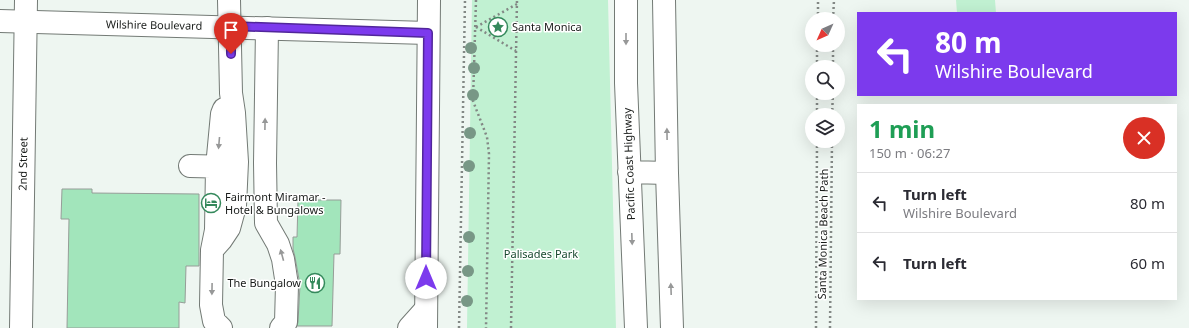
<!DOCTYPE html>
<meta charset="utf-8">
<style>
:root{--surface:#fff;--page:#f7f7f7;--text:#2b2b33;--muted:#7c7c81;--line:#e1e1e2}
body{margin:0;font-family:"Noto Sans",sans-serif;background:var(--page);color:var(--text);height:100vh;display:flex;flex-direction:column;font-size:15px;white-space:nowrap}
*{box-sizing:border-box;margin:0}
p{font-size:13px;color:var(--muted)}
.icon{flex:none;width:22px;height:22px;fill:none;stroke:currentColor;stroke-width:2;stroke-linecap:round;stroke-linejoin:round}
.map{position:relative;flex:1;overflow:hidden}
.drawer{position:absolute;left:857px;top:104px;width:320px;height:196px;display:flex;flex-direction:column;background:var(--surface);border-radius:0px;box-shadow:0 4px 16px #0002}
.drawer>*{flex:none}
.hud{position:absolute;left:857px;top:12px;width:320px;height:84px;border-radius:0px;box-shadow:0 4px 16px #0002;background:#7c3aed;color:#fff;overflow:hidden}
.needle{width:26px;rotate:225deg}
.controls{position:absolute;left:805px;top:12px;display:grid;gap:8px}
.controls a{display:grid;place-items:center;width:40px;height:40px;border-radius:50%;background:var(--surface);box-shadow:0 4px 16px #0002;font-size:20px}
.pin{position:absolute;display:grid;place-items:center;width:34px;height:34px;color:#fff;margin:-41px -17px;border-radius:50% 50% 50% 0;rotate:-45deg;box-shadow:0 0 4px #0007}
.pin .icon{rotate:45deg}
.me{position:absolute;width:44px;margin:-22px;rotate:0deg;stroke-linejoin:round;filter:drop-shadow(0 0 3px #0008)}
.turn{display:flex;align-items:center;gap:14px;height:84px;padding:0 12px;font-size:18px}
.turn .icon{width:52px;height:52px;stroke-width:2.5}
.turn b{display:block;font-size:28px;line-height:34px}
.round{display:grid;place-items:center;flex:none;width:42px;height:42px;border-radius:21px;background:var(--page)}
.summary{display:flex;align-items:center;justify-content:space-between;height:68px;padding:0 12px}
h1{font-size:24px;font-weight:700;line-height:30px;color:#1e9e55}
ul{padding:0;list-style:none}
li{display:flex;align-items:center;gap:12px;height:60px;padding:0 12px;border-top:1px solid var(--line)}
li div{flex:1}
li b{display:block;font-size:15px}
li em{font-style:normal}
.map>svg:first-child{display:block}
.park{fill:#c1f1d2}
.building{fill:#a2e5bb;stroke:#969d98}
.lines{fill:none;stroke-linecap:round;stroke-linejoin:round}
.minor-casing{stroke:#737a75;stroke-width:24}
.major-casing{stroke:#737a75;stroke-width:24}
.highway-casing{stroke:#737a75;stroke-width:24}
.path{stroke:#838885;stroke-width:2.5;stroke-dasharray:2 3;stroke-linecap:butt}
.minor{stroke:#fff;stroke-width:22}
.major{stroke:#fff;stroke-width:22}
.highway{stroke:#fff;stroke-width:22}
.tree{fill:#789786}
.oneway{fill:#979898}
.route-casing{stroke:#51269a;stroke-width:10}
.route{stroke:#7c3aed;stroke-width:7}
.labels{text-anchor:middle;stroke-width:3;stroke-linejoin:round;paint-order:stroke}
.street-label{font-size:11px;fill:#181b19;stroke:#fff}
.poi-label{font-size:11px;fill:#181b19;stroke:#fff;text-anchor:start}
.park-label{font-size:11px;fill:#184a2f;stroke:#fff}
</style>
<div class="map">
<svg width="1189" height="328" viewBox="0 0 1189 328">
<rect width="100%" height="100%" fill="#eef6f1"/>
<!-- park -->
<path class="park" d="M472 0H608L616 328H467Z
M956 0H995L996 13H957Z"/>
<!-- building -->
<path class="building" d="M62 189H92V193L199 194V266H186L185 303 179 302V328H67L69 219H61Z
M298 200H341L340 254H334L332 326H297L298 322 300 285 295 257 293 249V237H297Z"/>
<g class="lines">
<defs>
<path id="minor" d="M267 28 265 163 266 223 278 244 283 259 287 285 286 322 281 328
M190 166 232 167
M212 250 221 240 229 228 235 206 237 162 234 113 231 93 229 0
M21 328 26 0
M221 328 214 321 211 305 212 250 216 230 217 167 222 114 224 109
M409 328 426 309"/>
<path id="major" d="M0 21 428 33
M426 328 429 0"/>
<path id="highway" d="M626 0V83L636 328
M664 0 667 173 672 328
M629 172 667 173"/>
</defs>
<!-- minor casing -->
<use href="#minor" class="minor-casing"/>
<!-- major casing -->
<use href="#major" class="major-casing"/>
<!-- highway casing -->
<use href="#highway" class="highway-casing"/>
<!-- path -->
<path class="path" d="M476 0 473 101 487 137 489 154 486 328
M818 19V0
M833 19 834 0
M476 27 517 4
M476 27 516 51
M817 67V45
M833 67V45
M817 115V93
M832 115 833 93
M459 328 465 0
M511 328 517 0
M816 328 817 141
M830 328 832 141"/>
<!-- minor -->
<use href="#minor" class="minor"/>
<!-- major -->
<use href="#major" class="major"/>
<!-- highway -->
<use href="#highway" class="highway"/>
</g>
<!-- trees -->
<g class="tree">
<circle cx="471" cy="48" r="6"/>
<circle cx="474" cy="68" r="6"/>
<circle cx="473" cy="95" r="6"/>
<circle cx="470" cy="133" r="6"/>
<circle cx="469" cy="166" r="6"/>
<circle cx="469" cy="237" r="6"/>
<circle cx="468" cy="271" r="6"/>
<circle cx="467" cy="301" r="6"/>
</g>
<!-- one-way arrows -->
<defs><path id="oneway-solid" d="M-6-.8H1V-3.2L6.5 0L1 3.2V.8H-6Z"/></defs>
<g class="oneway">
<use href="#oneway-solid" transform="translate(626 39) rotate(90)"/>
<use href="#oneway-solid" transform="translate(265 124) rotate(-89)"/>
<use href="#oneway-solid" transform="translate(667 134) rotate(-91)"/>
<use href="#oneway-solid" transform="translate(219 143) rotate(95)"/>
<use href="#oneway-solid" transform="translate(632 239) rotate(88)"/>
<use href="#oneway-solid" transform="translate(282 255) rotate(-105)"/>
<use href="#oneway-solid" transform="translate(212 289) rotate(91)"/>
<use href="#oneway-solid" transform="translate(671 289) rotate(-92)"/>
</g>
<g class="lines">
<defs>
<path id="route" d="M231 54V26L428 33 426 278"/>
</defs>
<!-- route casing -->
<use href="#route" class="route-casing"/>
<!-- route -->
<use href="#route" class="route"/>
</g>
<!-- icons -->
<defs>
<symbol id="sight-ring" viewBox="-11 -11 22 22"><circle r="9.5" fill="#fff" stroke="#35895c" stroke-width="1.5"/><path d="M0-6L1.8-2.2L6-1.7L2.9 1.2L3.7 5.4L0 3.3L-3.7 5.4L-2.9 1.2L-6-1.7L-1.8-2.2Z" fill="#35895c"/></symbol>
<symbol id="hotel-ring" viewBox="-11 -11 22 22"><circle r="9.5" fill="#fff" stroke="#35895c" stroke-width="1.5"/><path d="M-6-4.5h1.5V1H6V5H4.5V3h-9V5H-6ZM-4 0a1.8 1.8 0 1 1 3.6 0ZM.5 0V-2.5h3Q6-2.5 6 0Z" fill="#35895c"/></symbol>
<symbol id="restaurant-ring" viewBox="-11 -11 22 22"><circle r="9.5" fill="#fff" stroke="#35895c" stroke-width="1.5"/><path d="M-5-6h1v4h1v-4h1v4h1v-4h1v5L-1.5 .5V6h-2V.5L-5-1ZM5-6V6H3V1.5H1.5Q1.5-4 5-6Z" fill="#35895c"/></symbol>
</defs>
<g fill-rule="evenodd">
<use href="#sight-ring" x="487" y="16" width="22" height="22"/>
<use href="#hotel-ring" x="200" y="192" width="22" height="22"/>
<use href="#restaurant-ring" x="304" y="272" width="22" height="22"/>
</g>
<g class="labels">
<!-- street labels -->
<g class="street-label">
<text transform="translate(154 25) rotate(1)" y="4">Wilshire Boulevard</text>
<text transform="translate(23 164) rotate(-89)" y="4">2nd Street</text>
<text transform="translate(629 164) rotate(-92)" y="4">Pacific Coast Highway</text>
<text transform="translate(823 234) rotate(-89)" y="4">Santa Monica Beach Path</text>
</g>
<!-- poi labels -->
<g class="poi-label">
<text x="512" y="31">Santa Monica</text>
<text x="225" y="201">Fairmont Miramar -<tspan x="225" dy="13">Hotel &amp; Bungalows</tspan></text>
<text x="301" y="287" text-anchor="end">The Bungalow</text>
</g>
<!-- park labels -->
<g class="park-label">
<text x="541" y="258">Palisades Park</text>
</g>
</g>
</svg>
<div class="controls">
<a><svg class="needle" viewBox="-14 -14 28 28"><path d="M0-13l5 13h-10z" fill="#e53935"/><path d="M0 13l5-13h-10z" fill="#7c7c81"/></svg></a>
<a><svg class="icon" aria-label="search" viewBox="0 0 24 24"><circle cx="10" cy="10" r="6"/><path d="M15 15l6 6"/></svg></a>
<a><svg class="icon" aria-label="layers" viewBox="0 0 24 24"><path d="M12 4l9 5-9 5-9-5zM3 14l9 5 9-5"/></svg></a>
</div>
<div class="pin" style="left:231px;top:54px;background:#d93025"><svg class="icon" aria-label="arrive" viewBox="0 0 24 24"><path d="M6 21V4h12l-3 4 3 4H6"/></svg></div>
<svg class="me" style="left:426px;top:278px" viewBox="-20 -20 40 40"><circle r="19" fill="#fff"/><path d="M0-13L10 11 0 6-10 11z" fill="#7c3aed"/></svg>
<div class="hud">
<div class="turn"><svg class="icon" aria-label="left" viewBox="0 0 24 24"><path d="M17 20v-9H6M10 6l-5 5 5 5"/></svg><div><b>80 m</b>Wilshire Boulevard</div></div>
</div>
<section class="drawer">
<div class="summary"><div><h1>1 min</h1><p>150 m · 06:27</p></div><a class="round" style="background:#d93025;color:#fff"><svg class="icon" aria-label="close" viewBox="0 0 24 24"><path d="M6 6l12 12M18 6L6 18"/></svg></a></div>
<ul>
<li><svg class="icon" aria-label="left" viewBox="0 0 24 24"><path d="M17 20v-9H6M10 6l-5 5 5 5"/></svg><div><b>Turn left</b><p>Wilshire Boulevard</p></div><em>80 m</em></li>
<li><svg class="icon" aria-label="left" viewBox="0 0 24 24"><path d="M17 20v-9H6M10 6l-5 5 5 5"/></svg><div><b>Turn left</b></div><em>60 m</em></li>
</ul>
</section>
</div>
